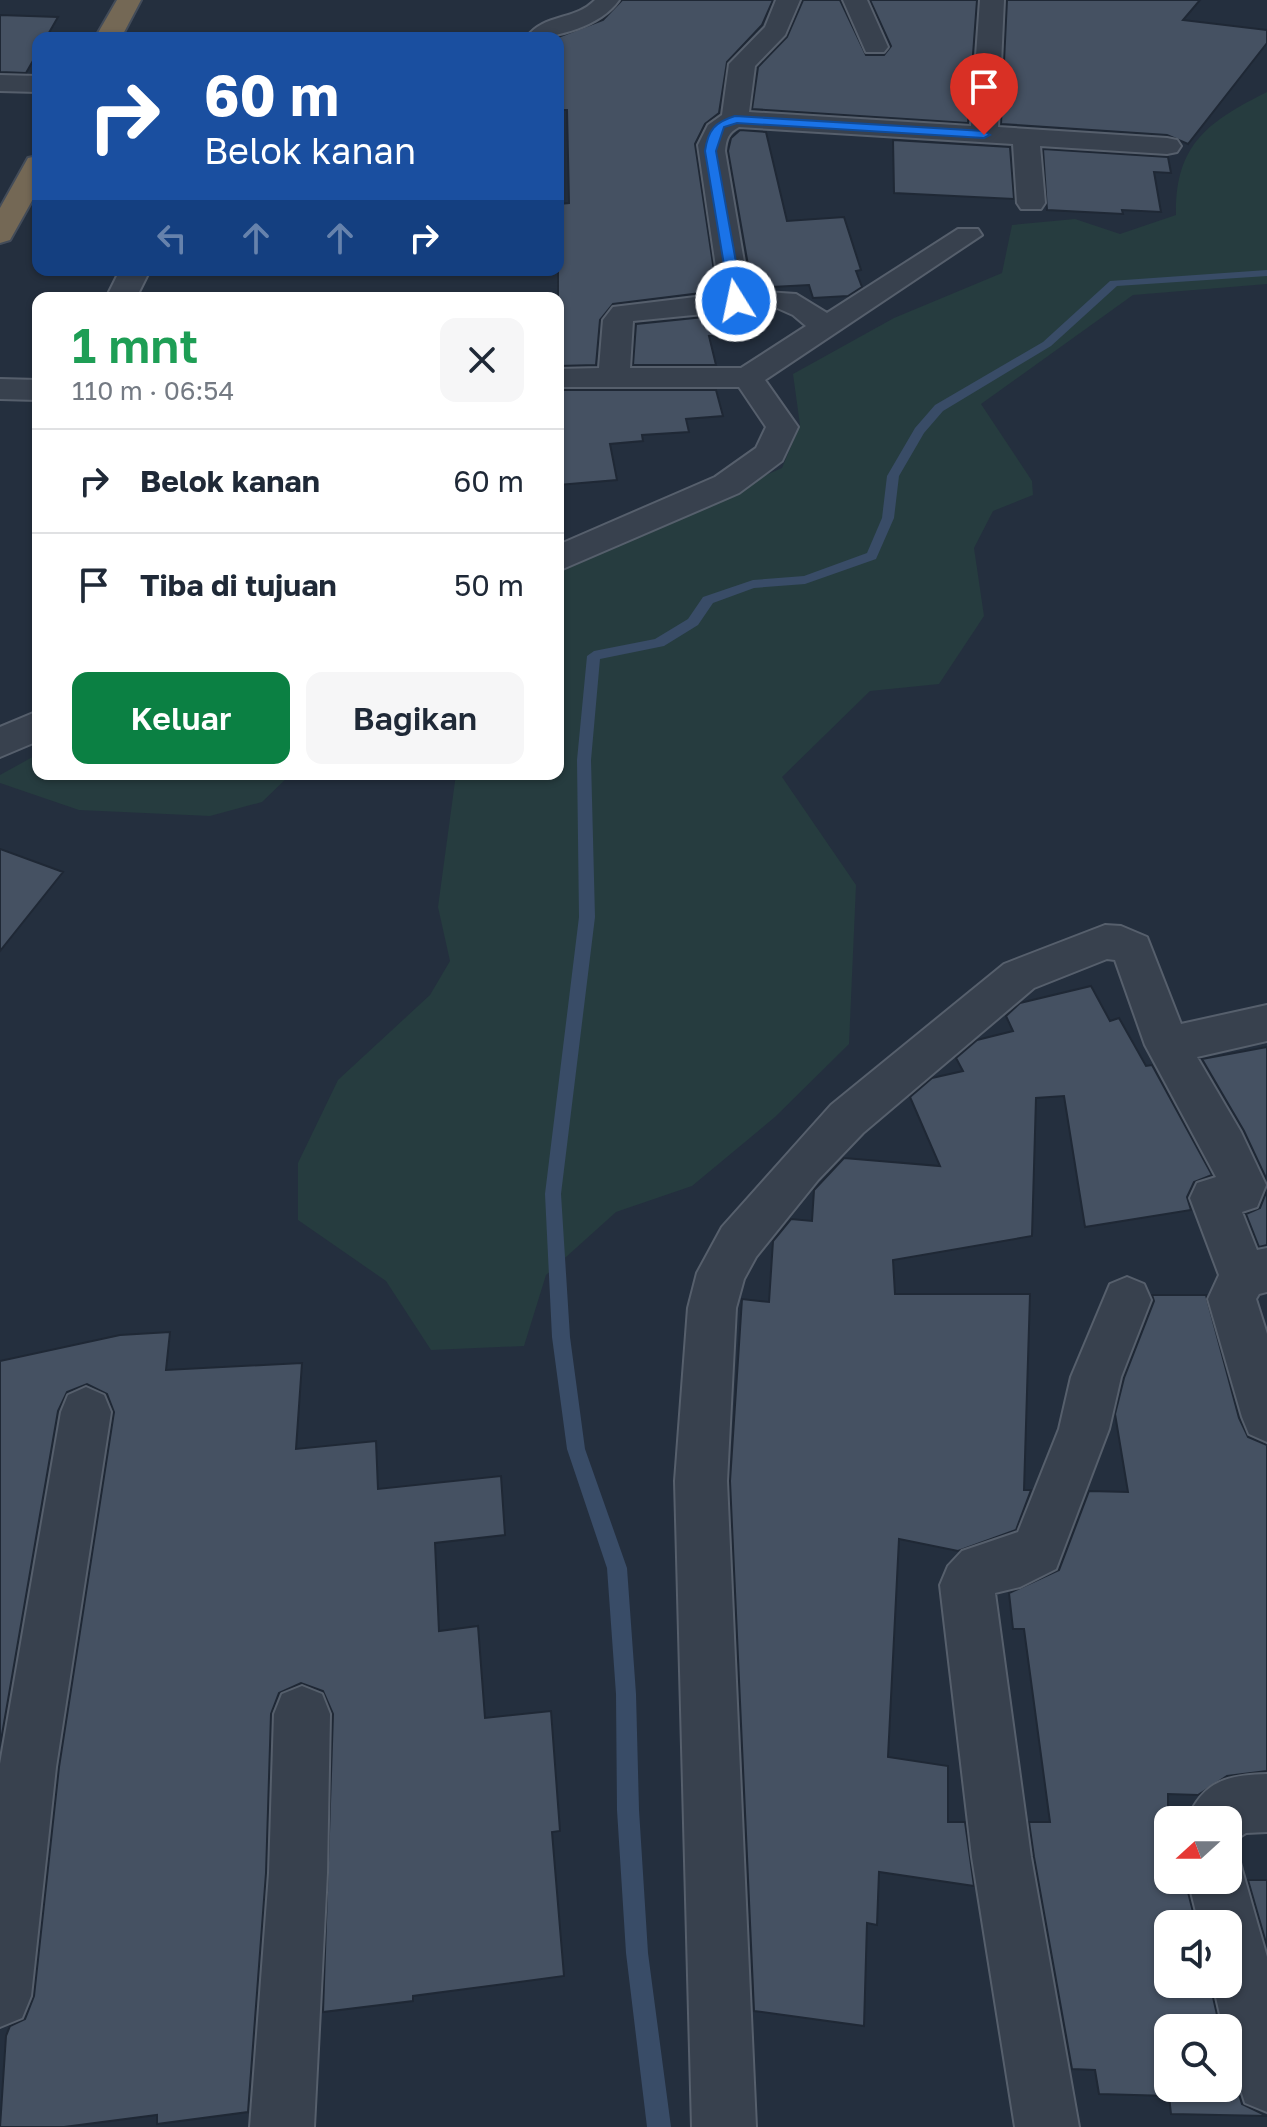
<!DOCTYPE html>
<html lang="id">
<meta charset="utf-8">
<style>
:root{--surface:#fff;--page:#f6f6f7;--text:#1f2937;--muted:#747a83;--line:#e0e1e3;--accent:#0b8043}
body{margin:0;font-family:"Golos Text",sans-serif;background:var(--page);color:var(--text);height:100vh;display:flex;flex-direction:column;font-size:30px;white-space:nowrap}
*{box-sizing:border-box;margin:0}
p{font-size:26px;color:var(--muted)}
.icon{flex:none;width:44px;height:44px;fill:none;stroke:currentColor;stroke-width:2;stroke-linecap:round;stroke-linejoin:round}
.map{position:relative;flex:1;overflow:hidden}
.drawer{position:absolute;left:32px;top:292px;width:532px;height:488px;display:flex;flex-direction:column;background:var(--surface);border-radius:16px;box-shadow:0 2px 6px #0004}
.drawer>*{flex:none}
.guide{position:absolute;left:32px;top:32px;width:532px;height:244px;border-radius:16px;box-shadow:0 2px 6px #0004;background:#1a4fa0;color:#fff;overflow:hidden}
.needle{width:52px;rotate:249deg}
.buttons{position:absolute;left:1154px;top:1806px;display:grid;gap:16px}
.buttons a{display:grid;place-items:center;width:88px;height:88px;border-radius:16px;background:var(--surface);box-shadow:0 2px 6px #0004;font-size:40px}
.pin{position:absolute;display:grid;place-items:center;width:68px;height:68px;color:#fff;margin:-82px -34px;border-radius:50% 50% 50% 0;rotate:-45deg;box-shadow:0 0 8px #0007}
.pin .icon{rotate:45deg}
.me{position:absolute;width:88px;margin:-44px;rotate:350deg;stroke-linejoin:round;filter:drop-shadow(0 0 6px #0008)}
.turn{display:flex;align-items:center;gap:28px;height:168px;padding:0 40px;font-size:36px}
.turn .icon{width:104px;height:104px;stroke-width:2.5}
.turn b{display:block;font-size:56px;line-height:68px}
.lanes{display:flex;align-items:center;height:76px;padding:0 40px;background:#0003;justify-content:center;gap:40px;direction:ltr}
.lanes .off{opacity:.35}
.round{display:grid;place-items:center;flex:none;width:84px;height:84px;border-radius:16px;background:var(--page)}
.head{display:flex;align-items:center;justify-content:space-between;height:136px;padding:0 40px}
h1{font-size:48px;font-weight:600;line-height:60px;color:#1e9e55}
.primary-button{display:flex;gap:16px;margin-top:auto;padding:16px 40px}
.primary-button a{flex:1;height:92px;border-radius:16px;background:var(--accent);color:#fff;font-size:32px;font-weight:600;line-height:92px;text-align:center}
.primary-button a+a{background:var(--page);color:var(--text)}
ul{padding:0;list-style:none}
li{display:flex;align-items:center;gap:24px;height:104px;padding:0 40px;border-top:2px solid var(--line)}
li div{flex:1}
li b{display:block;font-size:30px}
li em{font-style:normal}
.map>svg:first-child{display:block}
.green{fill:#263c3f}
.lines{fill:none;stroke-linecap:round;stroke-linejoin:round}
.stream{fill:#394c67;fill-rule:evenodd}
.building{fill:#455162;stroke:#1f2835;stroke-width:2}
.street-casing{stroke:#565f6c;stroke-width:4}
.highway-casing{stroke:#434c59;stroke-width:4}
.street{fill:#38414e;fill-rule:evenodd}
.highway{fill:#746855;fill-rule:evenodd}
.route{fill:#1a73e8;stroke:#114b97;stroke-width:2}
</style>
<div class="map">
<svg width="1267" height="2127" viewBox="0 0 1267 2127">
<rect width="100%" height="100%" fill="#242f3e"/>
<!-- green -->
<path class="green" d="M1267 92V284L1133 295 981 404 1032 481 1033 495 993 511 974 548 984 616 939 684 870 691 782 777 856 885 849 1044 775 1117 692 1186 616 1212 546 1275 524 1346 431 1350 386 1281 298 1220V1163L338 1080 430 995 450 961 438 907 456 774H558V567L782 468 800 425 793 374 894 318 1002 273 1012 225 1075 219 1120 234 1176 215C1175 145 1207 122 1267 92Z
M38 754V774H291L262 802 210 816 79 810 0 783V775Z"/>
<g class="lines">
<!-- stream -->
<path class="stream" d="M1267 270V276L1117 286 1051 346 943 411 924 433 899 476 894 518 876 559 805 584 754 588 713 603 698 625 664 646 600 659 591 760 595 917 561 1194 570 1337 585 1449 627 1568 636 1694 639 1810 648 1953 671 2127H647L626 1953 617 1810 616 1694 607 1568 567 1449 552 1337 545 1194 579 917 577 760 587 656 594 651 655 639 688 619 703 597 753 580 804 576 867 553 882 518 887 476 915 428 935 405 1043 342 1110 281Z"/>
</g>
<!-- building -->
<path class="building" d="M622 0H773L762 25 727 62 719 113 705 124 695 144 717 291 613 304 600 320 596 365 558 366V204L569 203 567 110H558V37L603 20Z
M803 0H840L866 55H884L891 46 870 0H977L968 123 752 109 758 67 787 37Z
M1007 0H1200L1183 20 1267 30V43L1188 144 1167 135 1001 124Z
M0 15 58 17 46 38H38V52L26 73 0 72Z
M740 130 766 132 787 221 844 217 861 270 856 271 862 287 848 296 813 298 809 285 752 288 728 151 731 138Z
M893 140 1010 147 1014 199 894 193Z
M1043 149 1168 157 1171 173 1154 172 1161 212 1122 210 1123 214 1047 210Z
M724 315 729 335 709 336 716 365H633L636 324Z
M558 390H716L723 416 686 419 689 432 642 435 643 441 610 444 617 480 558 485Z
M0 849 63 872 0 951Z
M1091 986 1110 1021 1119 1018 1146 1066 1152 1065 1212 1175 1194 1182 1187 1197 1191 1210 1085 1227 1064 1096 1036 1098 1032 1236 893 1260 895 1294H1030L1024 1490H1031L1016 1530 958 1551 899 1539 888 1757 948 1766V1822H965L974 1886 879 1872 877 1925 867 1923 864 2026 754 2011 730 1481 742 1299 769 1302 773 1241 791 1219 812 1221 814 1190 844 1158 940 1166 910 1097 932 1078 963 1071 956 1058 977 1040 1013 1031 1006 1016 1020 1003Z
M1267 1047V1180L1244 1131 1202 1059Z
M1267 1190V1245L1259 1247 1246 1214 1260 1208Z
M1152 1295H1206L1239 1418 1248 1437 1267 1445V1771L1227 1776 1198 1795 1168 1794V1880H1185L1196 1924H1168V1984H1210L1220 2028H1168V2088H1228V2059L1242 2104 1267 2116 1171 2114 1169 2096 1099 2094 1095 2070 1072 2069 1034 1857 1029 1822H1050L1024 1629H1013L1009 1593 1059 1570 1089 1491 1128 1492 1115 1414 1124 1378 1154 1301Z
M170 1332 166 1370 302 1363 296 1449 376 1441 378 1489 501 1476 505 1535 435 1543 439 1631 478 1626 485 1718 551 1711 560 1831 552 1832 564 1976 413 1996V2001L323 2012 333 1714 323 1691 301 1683 279 1693 271 1714 266 1873 248 2112 157 2124V2115L64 2127H0L6 2036 10 2026 25 2019 34 1996 59 1767 114 1412 107 1394 87 1384 67 1392 58 1411 0 1746V1361L120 1335Z
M1248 1880H1267V1946Z"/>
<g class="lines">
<defs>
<path id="street" d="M595 0H619C601 26 557 38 526 38 544 13 575 21 595 0Z
M776 0H800L785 35 755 66 749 112 971 126 980 0H1004L998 127 1167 138 1177 140 1181 146 1177 152 1167 154 1040 146 1045 203 1041 209H1021L1017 203 1013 144 739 127C728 133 726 139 725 151L749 291 796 294 827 313 958 229H978L982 235 765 380 798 427 782 461 739 493 558 571V545L715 477 756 448 766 427 739 387H558V369L599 368 603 320 613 307 720 294 698 145 708 125 722 115 729 64 765 27ZM775 307 793 315 806 326 741 368H630L633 321Z
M843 0H867L888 47 884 52H866Z
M0 75 38 76V92L0 91Z
M120 270H150L136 298H106Z
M0 379 38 380V400L0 399Z
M38 711V741L0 757V727Z
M1105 925 1121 926 1147 937 1181 1024 1267 1005V1041L1197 1057 1241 1132 1266 1185 1257 1207 1242 1212 1257 1250 1267 1248V1292L1259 1294 1256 1299 1267 1334V1442L1249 1434 1242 1417 1208 1299 1219 1275 1190 1198 1197 1183 1216 1177 1145 1045 1115 960 1107 959 1034 988 863 1133 818 1180 756 1257 744 1279 736 1308 727 1481 756 2127H692L675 1481 688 1308 697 1273 722 1227 831 1105 1004 964Z
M1127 1277 1144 1284 1151 1300 1121 1377 1109 1429 1056 1569 1020 1587 995 1593 1031 1857 1079 2127H1015L972 1857 940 1585 948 1566 962 1551 1018 1532 1059 1429 1071 1377 1110 1284Z
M86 1387 104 1395 111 1412 56 1767 31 1996 22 2018 0 2027V1764L61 1412 68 1395Z
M302 1686 322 1694 330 1714 327 1873 314 2127H250L269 1873 274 1714 282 1694Z
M1267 1774V1832L1246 1833 1228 1844V1820H1187C1203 1781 1227 1775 1267 1774Z
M1228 1855 1239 1859 1267 1957V2112L1245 2103 1228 2049V2028H1223L1213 1984H1228V1924H1199L1188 1880H1228Z"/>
<path id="highway" d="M117 0H141L121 38H95Z
M38 156V190L10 240 0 243V208L28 158Z"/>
</defs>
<!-- street casing -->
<use href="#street" class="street-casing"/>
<!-- highway casing -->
<use href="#highway" class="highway-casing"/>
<!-- street -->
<use href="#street" class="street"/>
<!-- highway -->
<use href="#highway" class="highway"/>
</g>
<!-- route -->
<path class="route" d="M735 116 984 131 990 135 984 138 737 123 724 127 716 151 743 301 736 305 730 301 705 151C708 130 715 122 735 116Z"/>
</svg>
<div class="buttons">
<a><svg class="needle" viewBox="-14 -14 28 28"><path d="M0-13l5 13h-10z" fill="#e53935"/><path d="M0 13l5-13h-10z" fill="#747a83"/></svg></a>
<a><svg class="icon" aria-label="sound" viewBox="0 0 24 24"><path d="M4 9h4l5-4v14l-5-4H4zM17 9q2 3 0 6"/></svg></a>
<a><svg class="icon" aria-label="search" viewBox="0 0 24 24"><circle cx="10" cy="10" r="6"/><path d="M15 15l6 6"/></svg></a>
</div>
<div class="pin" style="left:984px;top:135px;background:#d93025"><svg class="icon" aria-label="arrive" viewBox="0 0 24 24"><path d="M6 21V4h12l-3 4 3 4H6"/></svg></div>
<svg class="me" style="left:736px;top:301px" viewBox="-20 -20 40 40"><circle r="17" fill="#1a73e8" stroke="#fff" stroke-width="3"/><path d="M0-11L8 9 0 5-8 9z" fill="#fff"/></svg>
<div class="guide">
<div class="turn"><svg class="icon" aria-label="right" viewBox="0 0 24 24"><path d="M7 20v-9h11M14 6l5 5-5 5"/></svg><div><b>60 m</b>Belok kanan</div></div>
<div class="lanes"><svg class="icon off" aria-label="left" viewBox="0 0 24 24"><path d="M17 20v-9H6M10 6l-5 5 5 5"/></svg><svg class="icon off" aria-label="ahead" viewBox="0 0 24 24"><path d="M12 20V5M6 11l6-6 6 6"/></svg><svg class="icon off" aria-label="ahead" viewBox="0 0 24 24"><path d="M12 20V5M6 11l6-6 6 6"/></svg><svg class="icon" aria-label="right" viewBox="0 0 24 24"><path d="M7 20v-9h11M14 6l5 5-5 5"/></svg></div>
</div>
<section class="drawer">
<div class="head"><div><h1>1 mnt</h1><p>110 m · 06:54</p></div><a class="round"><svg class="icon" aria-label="close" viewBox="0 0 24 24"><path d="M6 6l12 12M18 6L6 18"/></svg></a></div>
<ul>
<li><svg class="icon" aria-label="right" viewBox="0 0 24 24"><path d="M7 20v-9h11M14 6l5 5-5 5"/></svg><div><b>Belok kanan</b></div><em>60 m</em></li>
<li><svg class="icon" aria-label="arrive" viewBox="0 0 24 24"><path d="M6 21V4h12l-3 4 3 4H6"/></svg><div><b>Tiba di tujuan</b></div><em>50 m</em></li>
</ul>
<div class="primary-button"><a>Keluar</a><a>Bagikan</a></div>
</section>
</div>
